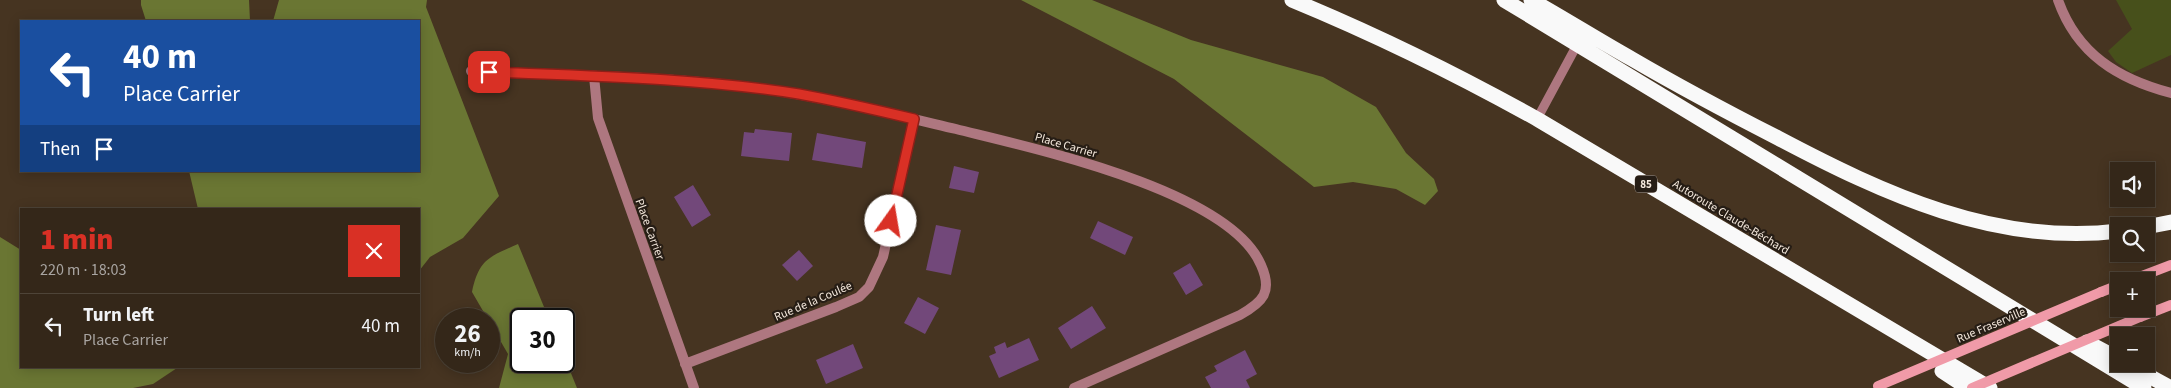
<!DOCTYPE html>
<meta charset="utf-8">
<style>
:root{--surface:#342719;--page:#3f3326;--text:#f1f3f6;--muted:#a9a5a2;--line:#4e4438;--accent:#d93025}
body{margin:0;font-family:"Source Sans 3",sans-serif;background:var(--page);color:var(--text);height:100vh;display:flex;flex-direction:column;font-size:19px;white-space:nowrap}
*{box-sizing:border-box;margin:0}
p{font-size:16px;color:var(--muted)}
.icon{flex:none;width:28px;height:28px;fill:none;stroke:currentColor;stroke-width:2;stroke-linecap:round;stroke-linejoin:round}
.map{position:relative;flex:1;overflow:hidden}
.details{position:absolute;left:20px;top:208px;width:400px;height:160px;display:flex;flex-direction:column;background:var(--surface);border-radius:0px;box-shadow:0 2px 12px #0003,0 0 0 1px var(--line)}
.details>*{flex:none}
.top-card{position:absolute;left:20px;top:20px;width:400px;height:152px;border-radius:0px;box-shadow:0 2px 12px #0003,0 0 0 1px var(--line);background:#1a4fa0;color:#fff;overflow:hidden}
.fabs{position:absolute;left:2110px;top:162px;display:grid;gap:10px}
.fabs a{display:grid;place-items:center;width:45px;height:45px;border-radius:0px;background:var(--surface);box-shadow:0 2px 12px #0003,0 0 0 1px var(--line);font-size:25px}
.speed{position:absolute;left:435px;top:308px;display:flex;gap:10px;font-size:25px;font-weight:700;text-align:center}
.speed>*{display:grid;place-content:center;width:65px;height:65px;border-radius:50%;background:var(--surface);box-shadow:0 2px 12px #0003,0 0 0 1px var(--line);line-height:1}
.speed small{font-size:12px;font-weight:400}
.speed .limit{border:2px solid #111;border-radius:8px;background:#fff;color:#111}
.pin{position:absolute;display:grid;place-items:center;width:42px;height:42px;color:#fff;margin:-21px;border-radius:10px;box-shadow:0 2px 8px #0006}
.me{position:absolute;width:55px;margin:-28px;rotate:13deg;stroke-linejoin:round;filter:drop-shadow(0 0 4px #0008)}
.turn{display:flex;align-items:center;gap:18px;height:105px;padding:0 20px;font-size:22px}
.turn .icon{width:65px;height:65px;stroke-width:2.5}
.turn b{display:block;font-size:35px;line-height:42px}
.then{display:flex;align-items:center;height:48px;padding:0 20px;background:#0003;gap:10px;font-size:19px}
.round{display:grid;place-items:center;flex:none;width:52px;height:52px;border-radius:0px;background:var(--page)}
.summary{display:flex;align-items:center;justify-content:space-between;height:85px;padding:0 20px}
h1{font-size:30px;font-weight:800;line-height:38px;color:var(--accent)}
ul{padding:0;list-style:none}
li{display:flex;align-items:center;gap:15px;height:65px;padding:0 20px;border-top:1px solid var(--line)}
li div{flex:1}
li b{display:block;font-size:19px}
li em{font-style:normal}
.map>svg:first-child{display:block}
.green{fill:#47501b}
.forest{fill:#6a7633}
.building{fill:#72487a}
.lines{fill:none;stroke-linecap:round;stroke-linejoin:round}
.service{stroke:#ae7780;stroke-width:9}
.minor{stroke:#ae7780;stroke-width:10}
.secondary{stroke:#f09aa8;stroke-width:10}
.motorway{stroke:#f9f9f9;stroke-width:15}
.secondary-bridge{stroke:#f09aa8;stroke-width:10}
.route-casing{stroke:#8d1f18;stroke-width:12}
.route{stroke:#d93025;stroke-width:9}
.labels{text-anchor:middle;stroke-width:4.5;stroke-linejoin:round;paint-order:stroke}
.shield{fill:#261d15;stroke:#b6aba0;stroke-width:1}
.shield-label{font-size:11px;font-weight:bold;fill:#f4e8dc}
.street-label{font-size:12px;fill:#f4e8dc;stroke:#261d15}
</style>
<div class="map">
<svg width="2171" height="388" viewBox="0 0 2171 388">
<rect width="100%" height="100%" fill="#463421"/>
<!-- green -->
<path class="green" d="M2116 0H2171V55L2132 73 2116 62 2108 51 2132 29Z"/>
<!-- forest -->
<path class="forest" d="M141 0H249L250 21H146L141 5Z
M279 0H427L426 7 499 196 463 238 430 257 419 271V209H198L189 171H419V21H273Z
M1021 0H1092L1191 40 1323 77 1376 107 1406 153 1434 179 1438 191 1425 205 1396 189 1353 182 1314 187 1174 79Z
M0 237 21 250V366H180L153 384 133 388H0Z
M518 244 549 319H521V361H564V356L577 388H499L508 354 472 292C479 259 489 257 518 244Z"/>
<!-- building -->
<path class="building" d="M755 129 792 133 789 161 741 156 744 132 754 133Z
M817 133 866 142 862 168 812 160Z
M954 166 979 172 974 193 949 188Z
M693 185 711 215 692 227 674 197Z
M1098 221 1133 237 1125 255 1090 238Z
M936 225 961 230 951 275 926 270Z
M799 250 813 266 797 281 782 265Z
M1190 263 1203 285 1186 295 1173 273Z
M918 297 939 308 925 334 904 323Z
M1092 306 1106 328 1071 349 1058 328Z
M1029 338 1039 360 999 378 989 356 996 353 994 347 1005 342 1007 348Z
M853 344 863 368 826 384 816 360Z
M1245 350 1257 374 1246 380 1250 388H1211L1205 377 1217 371 1214 366Z"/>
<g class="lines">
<!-- service -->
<path class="service" d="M1537 119 1578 43"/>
<!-- minor -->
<path class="minor" d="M2058 0C2077 54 2118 79 2171 93
M471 71C564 75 657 76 749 87 820 96 888 113 956 129 1032 148 1229 190 1261 265 1273 292 1263 302 1240 315L1074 388
M594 76 598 118 694 388
M685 364 836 307 859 297 869 287 883 257 914 119"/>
<!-- secondary -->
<path class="secondary" d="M2129 281 2171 265
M2101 292 2119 285
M2140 317 2171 305"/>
<!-- motorway -->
<path class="motorway" d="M1292 0C1377 35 1458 75 1537 119L1990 388
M1504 0 2144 388
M1531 0C1565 19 1598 40 1632 59 1680 87 1729 113 1778 138 1884 194 1996 246 2119 231
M2146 227 2171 222
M2087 342 2119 359
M2127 364 2171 388
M1942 371 1968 388"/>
<!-- secondary-bridge -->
<path class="secondary-bridge" d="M1878 386 2101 292
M1972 388 2140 317"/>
</g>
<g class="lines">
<defs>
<path id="route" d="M489 72C592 76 697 78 799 94 838 101 876 110 914 119L891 221"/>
</defs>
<!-- route casing -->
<use href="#route" class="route-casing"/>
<!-- route -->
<use href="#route" class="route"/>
</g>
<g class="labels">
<!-- shield labels -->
<rect class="shield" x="1635" y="175.5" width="22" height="17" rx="4"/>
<g class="shield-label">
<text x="1646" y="188">85</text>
</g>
<!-- street labels -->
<g class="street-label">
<text transform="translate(1066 145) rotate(16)" y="4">Place Carrier</text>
<text transform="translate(1731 217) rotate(31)" y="4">Autoroute Claude-Béchard</text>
<text transform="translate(650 229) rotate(70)" y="4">Place Carrier</text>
<text transform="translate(813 301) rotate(-23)" y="4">Rue de la Coulée</text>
<text transform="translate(1991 325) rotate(-23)" y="4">Rue Fraserville</text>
</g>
</g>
</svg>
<div class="fabs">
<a><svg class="icon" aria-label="sound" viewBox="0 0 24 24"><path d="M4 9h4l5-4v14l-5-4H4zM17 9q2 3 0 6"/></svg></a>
<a><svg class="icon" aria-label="search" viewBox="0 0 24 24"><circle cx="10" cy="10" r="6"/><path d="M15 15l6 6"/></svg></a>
<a>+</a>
<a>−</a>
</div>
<div class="speed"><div>26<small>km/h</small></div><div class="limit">30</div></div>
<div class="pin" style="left:489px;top:72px;background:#d93025"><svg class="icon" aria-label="arrive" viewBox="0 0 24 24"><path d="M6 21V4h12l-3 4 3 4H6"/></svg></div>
<svg class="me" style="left:891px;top:221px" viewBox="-20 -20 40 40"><circle r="19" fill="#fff"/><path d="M0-13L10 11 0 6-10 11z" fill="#d93025"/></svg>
<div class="top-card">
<div class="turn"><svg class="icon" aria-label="left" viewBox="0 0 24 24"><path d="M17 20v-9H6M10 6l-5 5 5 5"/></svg><div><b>40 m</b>Place Carrier</div></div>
<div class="then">Then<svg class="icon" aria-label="arrive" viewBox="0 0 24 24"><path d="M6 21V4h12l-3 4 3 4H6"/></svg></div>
</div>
<section class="details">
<div class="summary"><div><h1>1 min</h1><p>220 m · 18:03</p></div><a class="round" style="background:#d93025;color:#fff"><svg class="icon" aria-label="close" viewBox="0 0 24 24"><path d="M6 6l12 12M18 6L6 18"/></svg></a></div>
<ul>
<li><svg class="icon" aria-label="left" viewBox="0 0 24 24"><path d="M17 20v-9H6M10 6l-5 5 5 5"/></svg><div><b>Turn left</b><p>Place Carrier</p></div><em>40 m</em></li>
</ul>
</section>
</div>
